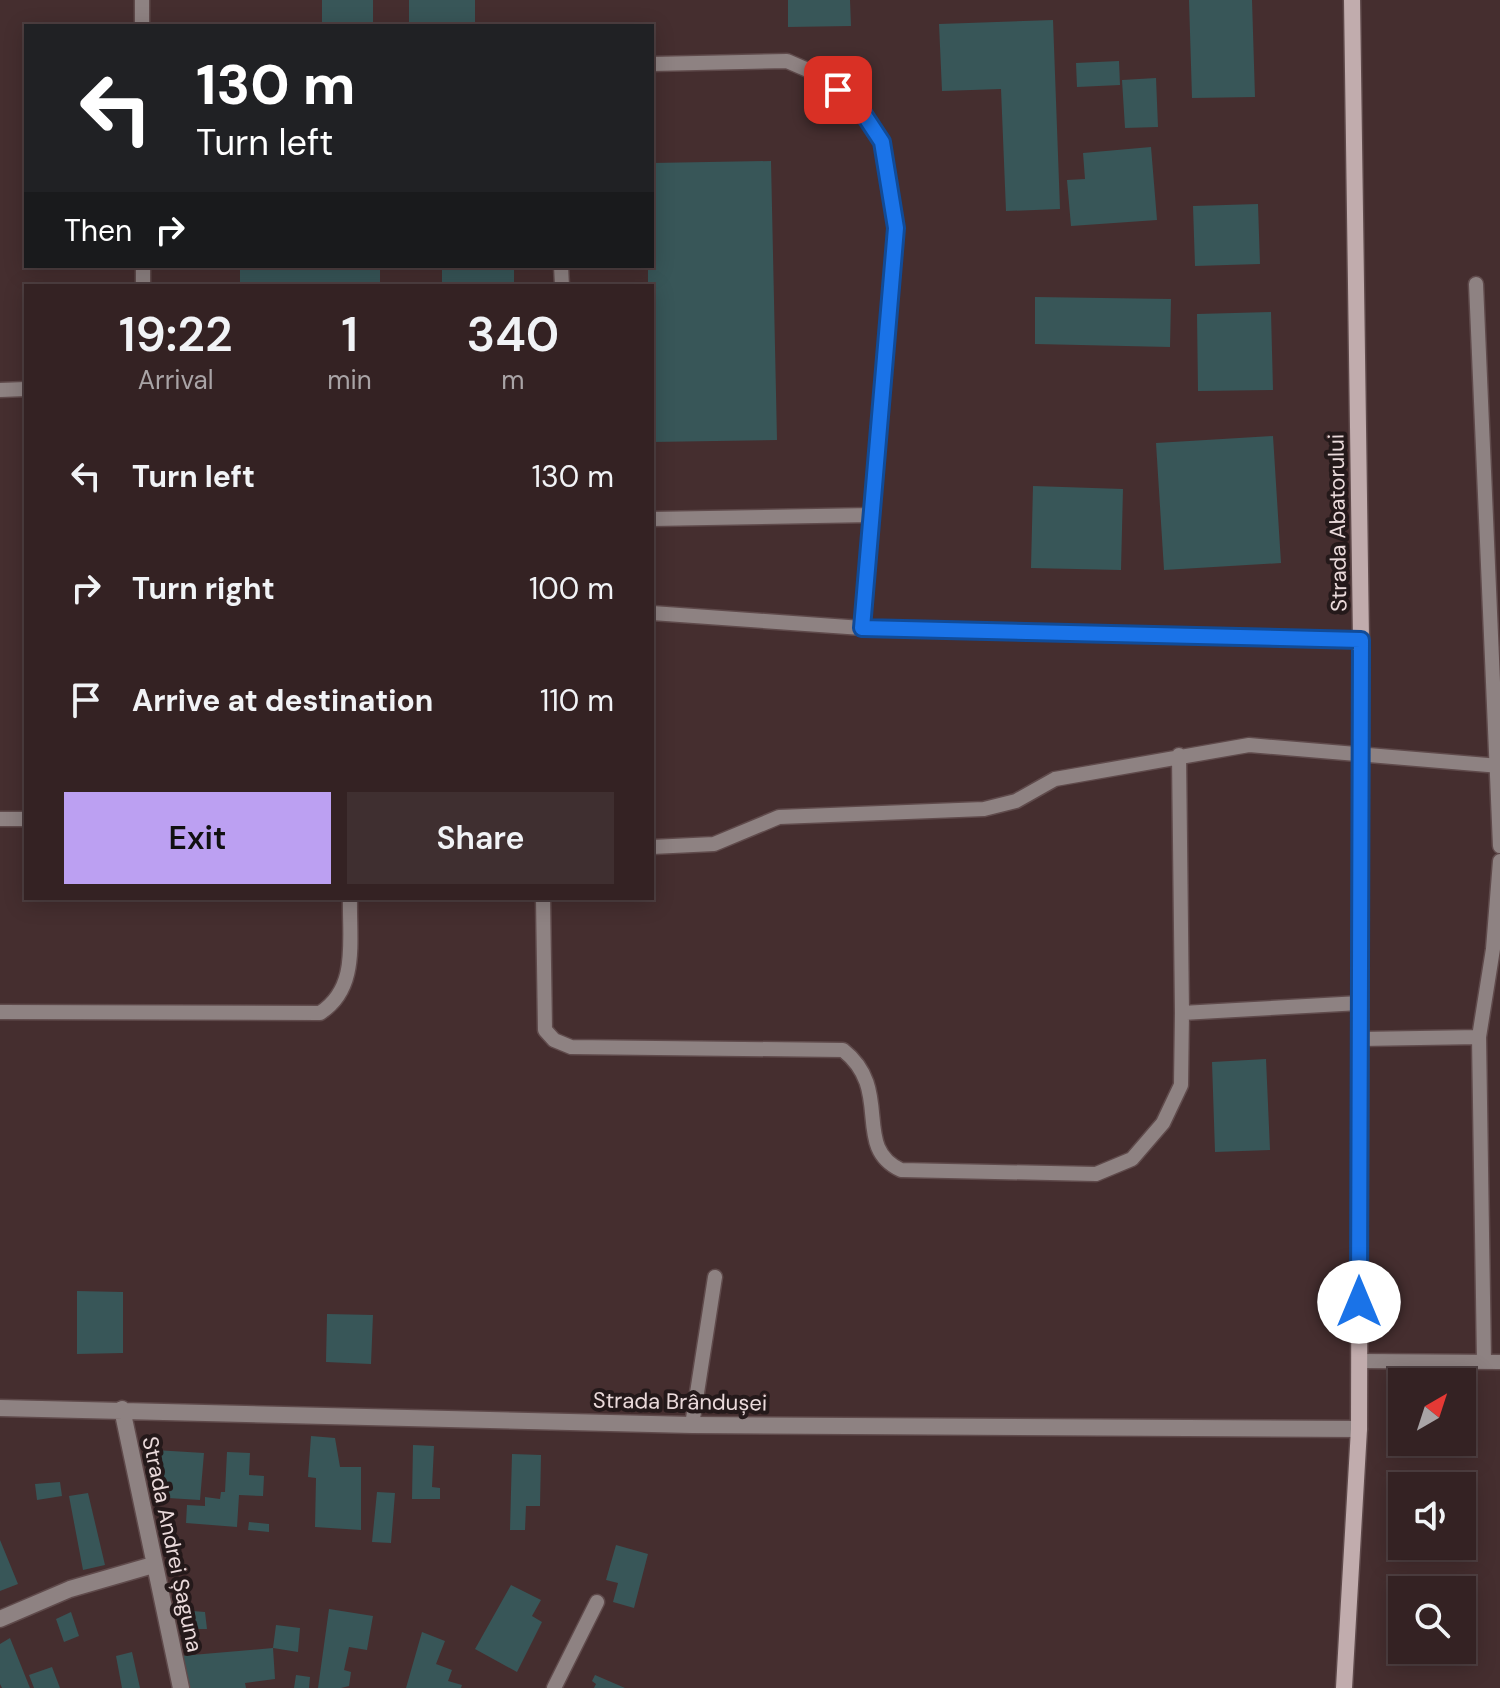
<!DOCTYPE html>
<meta charset="utf-8">
<style>
:root{--surface:#342223;--page:#3f2f30;--text:#f1f3f6;--muted:#a9a4a6;--line:#4e3f41;--accent:#bca0f2}
body{margin:0;font-family:"DM Sans",sans-serif;background:var(--page);color:var(--text);height:100vh;display:flex;flex-direction:column;font-size:30px;white-space:nowrap}
*{box-sizing:border-box;margin:0}
p{font-size:26px;color:var(--muted)}
.icon{flex:none;width:44px;height:44px;fill:none;stroke:currentColor;stroke-width:2;stroke-linecap:round;stroke-linejoin:round}
.map{position:relative;flex:1;overflow:hidden}
.side{position:absolute;left:24px;top:284px;width:630px;height:616px;display:flex;flex-direction:column;background:var(--surface);border-radius:0px;box-shadow:0 4px 20px #0003,0 0 0 2px var(--line)}
.side>*{flex:none}
.guide{position:absolute;left:24px;top:24px;width:630px;height:244px;border-radius:0px;box-shadow:0 4px 20px #0003,0 0 0 2px var(--line);background:#202124;color:#fff;overflow:hidden}
.needle{width:52px;rotate:39deg}
.controls{position:absolute;left:1388px;top:1368px;display:grid;gap:16px}
.controls a{display:grid;place-items:center;width:88px;height:88px;border-radius:0px;background:var(--surface);box-shadow:0 4px 20px #0003,0 0 0 2px var(--line);font-size:40px}
.pin{position:absolute;display:grid;place-items:center;width:68px;height:68px;color:#fff;margin:-34px;border-radius:16px;box-shadow:0 4px 12px #0006}
.me{position:absolute;width:88px;margin:-44px;rotate:0deg;stroke-linejoin:round;filter:drop-shadow(0 0 6px #0008)}
.turn{display:flex;align-items:center;gap:28px;height:168px;padding:0 40px;font-size:36px}
.turn .icon{width:104px;height:104px;stroke-width:2.5}
.turn b{display:block;font-size:56px;line-height:68px}
.then{display:flex;align-items:center;height:76px;padding:0 40px;background:#0003;gap:16px;font-size:30px}
.eta{display:flex;justify-content:space-evenly;align-items:center;height:136px;text-align:center}
.eta b{font-size:48px;font-weight:600;line-height:56px}
.action{display:flex;gap:16px;margin-top:auto;padding:16px 40px}
.action a{flex:1;height:92px;border-radius:0px;background:var(--accent);color:#111;font-size:32px;font-weight:600;line-height:92px;text-align:center}
.action a+a{background:var(--page);color:var(--text)}
ul{padding:0;list-style:none}
li{display:flex;align-items:center;gap:24px;height:112px;padding:0 40px}
li div{flex:1}
li b{display:block;font-size:30px}
li em{font-style:normal}
.map>svg:first-child{display:block}
.building{fill:#385658}
.lines{fill:none;stroke-linecap:round;stroke-linejoin:round}
.lane-casing{stroke:#5f4a4b;stroke-width:17}
.street-casing{stroke:#5f4a4b;stroke-width:19}
.secondary-casing{stroke:#5f4a4b;stroke-width:19}
.lane{stroke:#8e8282;stroke-width:14}
.street{stroke:#8e8282;stroke-width:16}
.secondary{stroke:#c1acad;stroke-width:16}
.route-casing{stroke:#114b97;stroke-width:20}
.route{stroke:#1a73e8;stroke-width:14}
.labels{text-anchor:middle;stroke-width:8;stroke-linejoin:round;paint-order:stroke}
.street-label{font-size:22px;fill:#eadadb;stroke:#24191a}
</style>
<div class="map">
<svg width="1500" height="1688" viewBox="0 0 1500 1688">
<rect width="100%" height="100%" fill="#452e2f"/>
<!-- building -->
<path class="building" d="M322 0H373V26H322Z
M409 0H475V26H409Z
M788 0H850L851 26 788 27Z
M1189 0H1252L1255 97 1192 98Z
M1053 20 1060 209 1006 211 1001 89 942 91 939 24Z
M1119 61 1120 85 1077 87 1076 63Z
M1156 78 1158 127 1125 128 1122 80Z
M1151 147 1157 220 1071 226 1067 180 1085 179 1083 153Z
M771 161 777 440 652 442V286H648V266H652V163Z
M1258 204 1260 264 1195 266 1193 206Z
M240 266H380V286H240Z
M442 266H514V286H442Z
M1035 297 1171 299 1170 347 1035 344Z
M1271 312 1273 390 1198 391 1197 314Z
M1273 436 1281 563 1164 570 1156 443Z
M1033 486 1123 489 1121 570 1031 568Z
M1266 1059 1270 1150 1215 1152 1212 1062Z
M77 1291 123 1292V1353L77 1354Z
M327 1314 373 1315 371 1364 326 1362Z
M311 1436 335 1438 340 1467H361V1530L315 1527 316 1478 308 1477Z
M413 1445 434 1446 432 1487 440 1488V1499H412Z
M155 1450 204 1453 200 1500 152 1497Z
M227 1452 250 1453 249 1475 264 1476 263 1496 239 1495 237 1527 186 1523 187 1505 205 1506V1497L220 1499 221 1492H225Z
M512 1454 541 1455 540 1506H526L525 1530H510Z
M60 1482 62 1496 37 1500 35 1484Z
M377 1492 395 1493 391 1543 372 1542Z
M88 1493 105 1565 83 1570 69 1496Z
M249 1522 269 1524V1532L248 1530Z
M0 1540 18 1584 0 1591Z
M616 1545 648 1554 634 1608 613 1602 618 1583 606 1580Z
M511 1585 541 1600 532 1616 542 1622 517 1672 475 1649Z
M329 1609 373 1616 367 1650 349 1647 344 1670 351 1672 349 1686 341 1688H318Z
M180 1610 205 1612 207 1629H181Z
M71 1612 79 1636 64 1642 56 1619Z
M276 1625 300 1628 298 1652 273 1648 275 1679 245 1683 246 1688H184L180 1656 273 1648Z
M422 1632 445 1641 436 1664 452 1670 448 1681 462 1685 461 1688H406Z
M10 1638 30 1688H2L0 1684V1644Z
M132 1652 140 1688H122L116 1656Z
M52 1667 60 1688H34L29 1675Z
M296 1675 310 1677 309 1688H294Z
M595 1675 625 1688H594L596 1684 592 1681Z"/>
<g class="lines">
<defs>
<path id="lane" d="M142 0V26
M652 64 787 61 817 74 859 107 882 142 896 228 862 628
M143 266V286
M561 266 562 286
M1476 284 1500 846
M0 390 26 389
M652 519 871 515
M652 613 862 628 1361 640
M1179 755 1182 1013 1360 1003
M0 819H26
M652 847 714 844 779 817 984 809 1016 801 1055 779 1249 745 1500 766
M543 898 545 1030 554 1040 571 1047 843 1050C894 1090 851 1147 901 1170L1096 1174 1132 1159 1163 1123 1181 1085 1182 1013
M0 1012 320 1013C359 988 349 941 350 898
M1360 1039 1479 1037
M1359 1361 1500 1362
M1484 1362 1479 1037 1493 949 1500 861
M692 1425 715 1277
M554 1688 597 1602"/>
<path id="street" d="M0 1408 692 1425 1359 1429
M122 1409 181 1688
M0 1619 70 1589 153 1565"/>
<path id="secondary" d="M1344 1688 1359 1429 1361 640 1352 0"/>
</defs>
<!-- lane casing -->
<use href="#lane" class="lane-casing"/>
<!-- street casing -->
<use href="#street" class="street-casing"/>
<!-- secondary casing -->
<use href="#secondary" class="secondary-casing"/>
<!-- lane -->
<use href="#lane" class="lane"/>
<!-- street -->
<use href="#street" class="street"/>
<!-- secondary -->
<use href="#secondary" class="secondary"/>
</g>
<g class="lines">
<defs>
<path id="route" d="M838 90 859 107 882 142 896 228 862 628 1361 640 1359 1302"/>
</defs>
<!-- route casing -->
<use href="#route" class="route-casing"/>
<!-- route -->
<use href="#route" class="route"/>
</g>
<g class="labels">
<!-- street labels -->
<g class="street-label">
<text transform="translate(1337 523) rotate(-91)" y="8">Strada Abatorului</text>
<text transform="translate(680 1401) rotate(1)" y="8">Strada Brândușei</text>
<text transform="translate(173 1544) rotate(78)" y="8">Strada Andrei Șaguna</text>
</g>
</g>
</svg>
<div class="controls">
<a><svg class="needle" viewBox="-14 -14 28 28"><path d="M0-13l5 13h-10z" fill="#e53935"/><path d="M0 13l5-13h-10z" fill="#a9a4a6"/></svg></a>
<a><svg class="icon" aria-label="sound" viewBox="0 0 24 24"><path d="M4 9h4l5-4v14l-5-4H4zM17 9q2 3 0 6"/></svg></a>
<a><svg class="icon" aria-label="search" viewBox="0 0 24 24"><circle cx="10" cy="10" r="6"/><path d="M15 15l6 6"/></svg></a>
</div>
<div class="pin" style="left:838px;top:90px;background:#d93025"><svg class="icon" aria-label="arrive" viewBox="0 0 24 24"><path d="M6 21V4h12l-3 4 3 4H6"/></svg></div>
<svg class="me" style="left:1359px;top:1302px" viewBox="-20 -20 40 40"><circle r="19" fill="#fff"/><path d="M0-13L10 11 0 6-10 11z" fill="#1a73e8"/></svg>
<div class="guide">
<div class="turn"><svg class="icon" aria-label="left" viewBox="0 0 24 24"><path d="M17 20v-9H6M10 6l-5 5 5 5"/></svg><div><b>130 m</b>Turn left</div></div>
<div class="then">Then<svg class="icon" aria-label="right" viewBox="0 0 24 24"><path d="M7 20v-9h11M14 6l5 5-5 5"/></svg></div>
</div>
<section class="side">
<div class="eta">
<div><b>19:22</b><p>Arrival</p></div>
<div><b>1</b><p>min</p></div>
<div><b>340</b><p>m</p></div>
</div>
<ul>
<li><svg class="icon" aria-label="left" viewBox="0 0 24 24"><path d="M17 20v-9H6M10 6l-5 5 5 5"/></svg><div><b>Turn left</b></div><em>130 m</em></li>
<li><svg class="icon" aria-label="right" viewBox="0 0 24 24"><path d="M7 20v-9h11M14 6l5 5-5 5"/></svg><div><b>Turn right</b></div><em>100 m</em></li>
<li><svg class="icon" aria-label="arrive" viewBox="0 0 24 24"><path d="M6 21V4h12l-3 4 3 4H6"/></svg><div><b>Arrive at destination</b></div><em>110 m</em></li>
</ul>
<div class="action"><a>Exit</a><a>Share</a></div>
</section>
</div>
